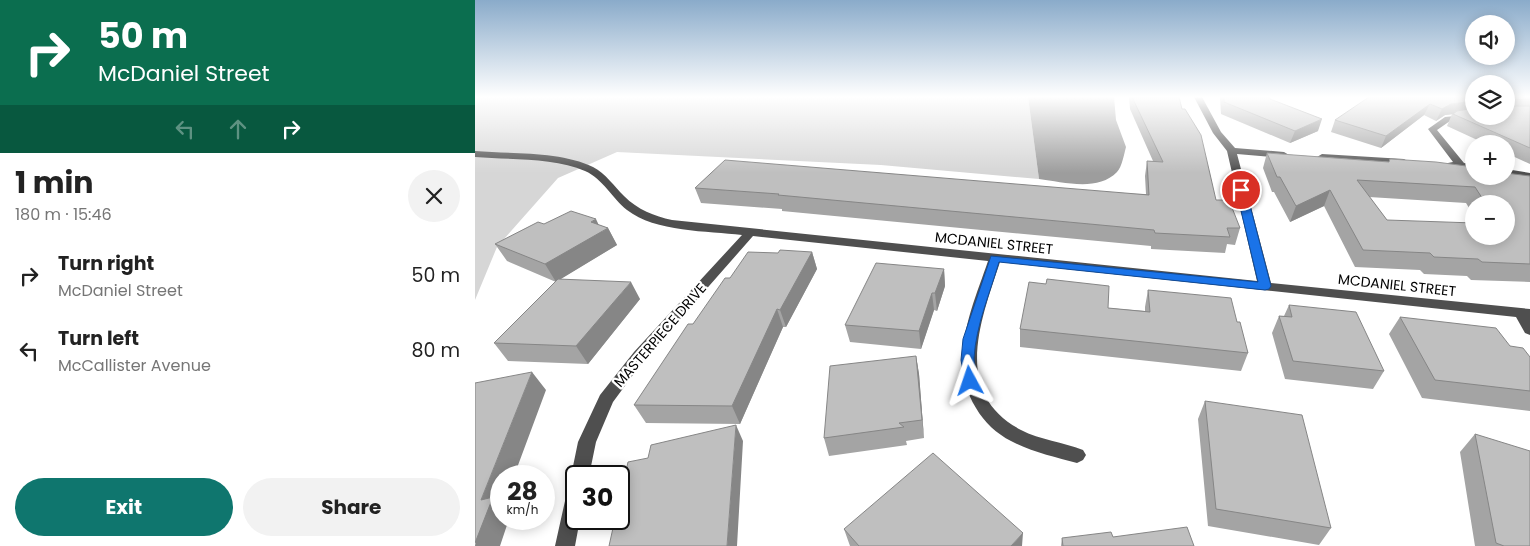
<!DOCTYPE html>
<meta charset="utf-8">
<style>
:root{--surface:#fff;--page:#f2f2f2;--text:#222;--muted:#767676;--accent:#0f766e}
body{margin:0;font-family:Poppins,sans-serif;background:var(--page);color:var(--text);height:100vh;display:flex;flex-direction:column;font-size:19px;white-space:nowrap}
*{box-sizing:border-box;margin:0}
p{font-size:16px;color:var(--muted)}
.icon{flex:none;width:28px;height:28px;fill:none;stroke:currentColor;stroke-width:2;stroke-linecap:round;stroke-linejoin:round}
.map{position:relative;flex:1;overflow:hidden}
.drawer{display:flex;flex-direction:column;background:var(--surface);width:475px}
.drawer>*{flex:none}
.top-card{background:#0b6e4f;color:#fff;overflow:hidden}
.buttons{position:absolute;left:990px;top:15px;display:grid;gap:10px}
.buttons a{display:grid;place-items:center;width:50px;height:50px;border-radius:50%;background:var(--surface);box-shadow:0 2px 12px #0003;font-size:25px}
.speed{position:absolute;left:15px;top:465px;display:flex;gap:10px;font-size:25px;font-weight:700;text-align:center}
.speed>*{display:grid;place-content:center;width:65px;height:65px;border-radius:50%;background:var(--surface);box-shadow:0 2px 12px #0003;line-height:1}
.speed small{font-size:12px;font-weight:400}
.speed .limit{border:2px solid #111;border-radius:8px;background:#fff;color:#111}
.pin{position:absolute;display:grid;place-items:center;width:42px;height:42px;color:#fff;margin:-21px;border:2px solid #fff;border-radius:50%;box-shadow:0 1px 5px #0007}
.me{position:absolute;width:55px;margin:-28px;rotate:355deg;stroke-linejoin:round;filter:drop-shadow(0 0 4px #0008)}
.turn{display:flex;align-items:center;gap:18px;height:105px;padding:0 15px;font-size:22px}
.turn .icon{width:65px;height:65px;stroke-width:2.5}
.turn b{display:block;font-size:35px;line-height:42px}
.lanes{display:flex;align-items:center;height:48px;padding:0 15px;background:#0003;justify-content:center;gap:25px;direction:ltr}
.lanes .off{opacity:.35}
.round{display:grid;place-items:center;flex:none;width:52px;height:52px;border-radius:26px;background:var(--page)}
.head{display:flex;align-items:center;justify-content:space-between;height:85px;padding:0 15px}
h1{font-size:30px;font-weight:700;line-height:38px}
.action{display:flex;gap:10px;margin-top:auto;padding:10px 15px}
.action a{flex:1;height:58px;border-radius:30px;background:var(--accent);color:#fff;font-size:20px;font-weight:700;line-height:58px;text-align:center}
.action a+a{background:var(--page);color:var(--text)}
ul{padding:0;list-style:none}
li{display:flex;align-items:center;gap:15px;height:75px;padding:0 15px}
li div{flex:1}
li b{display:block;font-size:19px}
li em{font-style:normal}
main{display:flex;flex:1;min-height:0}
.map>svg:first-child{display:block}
.green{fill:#d6d6d6}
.water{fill:#9d9d9d}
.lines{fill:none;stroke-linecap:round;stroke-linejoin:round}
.minor{fill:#4f4f4f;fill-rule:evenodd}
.wall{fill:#a4a4a4;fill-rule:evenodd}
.shaded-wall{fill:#868686}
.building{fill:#bfbfbf;stroke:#868686;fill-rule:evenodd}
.route{fill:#1a73e8;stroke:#114b97}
.labels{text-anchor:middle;stroke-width:4.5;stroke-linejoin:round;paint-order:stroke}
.street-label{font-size:14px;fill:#000;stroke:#fff}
</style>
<main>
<section class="drawer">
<div class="top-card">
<div class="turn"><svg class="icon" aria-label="right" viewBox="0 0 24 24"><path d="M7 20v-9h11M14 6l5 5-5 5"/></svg><div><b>50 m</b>McDaniel Street</div></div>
<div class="lanes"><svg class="icon off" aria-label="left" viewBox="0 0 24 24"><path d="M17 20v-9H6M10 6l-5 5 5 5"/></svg><svg class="icon off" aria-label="ahead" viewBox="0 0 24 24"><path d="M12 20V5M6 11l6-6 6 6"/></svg><svg class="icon" aria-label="right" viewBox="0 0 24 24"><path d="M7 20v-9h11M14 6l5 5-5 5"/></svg></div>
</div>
<div class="head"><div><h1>1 min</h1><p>180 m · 15:46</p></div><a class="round"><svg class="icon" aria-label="close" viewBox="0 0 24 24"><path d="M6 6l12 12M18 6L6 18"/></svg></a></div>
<ul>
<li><svg class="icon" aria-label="right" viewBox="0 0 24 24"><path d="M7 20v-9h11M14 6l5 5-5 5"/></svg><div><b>Turn right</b><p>McDaniel Street</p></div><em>50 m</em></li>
<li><svg class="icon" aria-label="left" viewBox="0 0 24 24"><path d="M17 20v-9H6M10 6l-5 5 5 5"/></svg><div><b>Turn left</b><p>McCallister Avenue</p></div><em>80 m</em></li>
</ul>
<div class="action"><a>Exit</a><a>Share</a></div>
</section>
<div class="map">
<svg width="1055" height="546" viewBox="0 0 1055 546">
<rect width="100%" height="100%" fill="#fff"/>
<!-- green -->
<path class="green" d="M0 97H553L564 179 406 165 142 152 83 178 22 247 0 300Z"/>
<!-- water -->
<path class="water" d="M553 97H639L641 120 651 147C649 154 647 167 642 172 623 192 588 182 564 179Z"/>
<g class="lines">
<!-- minor -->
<path class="minor" d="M719 97H727L746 132 760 148 809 152 814 155 809 158 762 154 796 283 1055 309V335L1050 333 1041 317 525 262C506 320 476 393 546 430 565 440 588 442 608 450L611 455 608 460 602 463C580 457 557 452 536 441 522 434 509 422 501 408 472 361 497 308 513 261L278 236 169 360 138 402 121 442 114 476H101V483L99 482 96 476 103 442 125 395 159 352 267 235C233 231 180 232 152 210 137 198 128 179 110 171 79 157 33 160 0 157V151C36 154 86 151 118 167 131 174 139 186 149 196 163 210 179 216 197 220L782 281 752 151 738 133Z
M999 114V116H1003L1002 118 975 121 962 130 989 163 999 164V170L973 167V163L978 162 953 129 970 117Z
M847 154 929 159 934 162 929 165 844 159 842 157Z
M1031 169 1055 173V179L1031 175Z
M101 484V519H105L100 546H80L92 492 95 486Z"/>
</g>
<!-- wall -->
<path class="wall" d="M654 97H704L707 109 741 200 765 228 760 245 752 244 750 253 676 249V246L307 211V209L226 203 220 188 671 194 670 176 672 161H678L655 109Z
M745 97H794L795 99 843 131 815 143 746 114Z
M999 97V116L1031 97H1055V164L1031 153V144H1011L972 126 977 114 970 115 961 121 949 115 906 148 856 132 860 120Z
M792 153 914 162 915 159 1055 176V282L996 280 992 276 949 274 945 270 880 267 849 206 815 222 799 192H797L788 168ZM894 197 991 203 999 216V204H1031V236L912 220Z
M69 224 124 225 133 228 142 245 85 279 165 299 113 364 33 361 19 343 81 282 32 261 20 244Z
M337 252 342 269 311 327H308L265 424 171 423 159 405 218 324 255 278Z
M469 269 470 286 462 311 459 310 446 349 375 342 370 325Z
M673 290 762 322 773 353 766 371 545 347V329L633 308 670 311V307Z
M814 305 909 371 898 389 810 379 797 333 804 316H809Z
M925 317 1035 346 1055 357V411L947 398 914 334Z
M441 356 444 374 449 438 431 441 432 445 354 456 349 438Z
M730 401 856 528 844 545 733 526 723 419Z
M1000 434 1055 546H1000L985 452Z
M369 529 547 546H375Z
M638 537 719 546H586L587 538Z"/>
<!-- shaded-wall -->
<path class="shaded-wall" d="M999 101V112L970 115 961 121 967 109 976 104Z
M955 104 949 115 906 148 911 136Z
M847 119 843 131 815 143 820 131Z
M855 190 849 206 815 222 821 206Z
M121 219 127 232 133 228 142 245 81 282 70 264 116 222Z
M337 252 342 269 311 327 305 310Z
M469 269 470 286 462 311 460 293Z
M156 282 165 299 113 364 101 346Z
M457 293 459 310 446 349 444 331Z
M302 309 308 327 265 424 257 406Z
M441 356 444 374 449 438 447 420Z
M57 372 71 390 39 476H26V519H34L25 546H0L6 500Z
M261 425 268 441 262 546H252Z
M548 533 547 546H536Z"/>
<!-- building -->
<path class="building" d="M657 97H704L707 109H710L726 135 741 200H754L765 228H752L755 237 680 233 679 230 303 195 304 194 220 188 250 160 674 195 672 161 688 162Z
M749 97H794L795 99 847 119 820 131 749 102Z
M894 97H999V101L976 104 967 109 955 104 911 136 860 120Z
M1031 97H1055V99L1036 100 1038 106H1055V148L978 114 982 111 999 108V116H1031Z
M792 153 914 162 915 159 961 162 999 167V176H1031V173L1055 176V264L1007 262 1003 259 959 257 955 253 888 250 855 190 821 206 805 177H802ZM882 180 1000 187 1011 204H1031V236H999V223L912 220Z
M96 211 121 219 116 222 133 228 70 264 20 244 63 222 69 224Z
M305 250 337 252 305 310 302 309 257 406 159 405 213 324H218L250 278H255L273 252 303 253Z
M401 263 469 269 460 293H457L444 331 370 325Z
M83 279 156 282 101 346 19 343Z
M572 279 634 286 633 308 675 312 673 290 756 298 762 322H765L773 353 545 329 554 282 571 284Z
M814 305 881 312 909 371 818 361 804 316 817 317Z
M925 317 1021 328 1035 346 1048 348 1055 357V391L960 380Z
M441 356 447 420 424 423 429 427 349 438 355 366Z
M57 372 6 500 18 497 0 543V383Z
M730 401 827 415 856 528 741 509Z
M261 425 252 546H134L140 519H144V502L153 462 173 458 176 445Z
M1000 434 1055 451V546H1029L1021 543Z
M458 453 548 533 536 546H384L369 529Z
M712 527 719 546H588L587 538 636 532 638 537Z"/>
<!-- sky -->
<linearGradient id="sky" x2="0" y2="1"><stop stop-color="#8aabca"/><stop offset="0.56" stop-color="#fff"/><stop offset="1" stop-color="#fff" stop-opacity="0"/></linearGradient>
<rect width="1055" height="173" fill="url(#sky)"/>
<!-- route -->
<path class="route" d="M766 187 771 190 796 286 794 289 790 290 524 262C515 293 501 325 499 358 499 366 504 377 500 385L495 386 490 385 486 360 488 339 516 256 783 282 761 190Z"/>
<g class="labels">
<!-- street labels -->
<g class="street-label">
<text transform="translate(519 243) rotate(6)" y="5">MCDANIEL STREET</text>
<text transform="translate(922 285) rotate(6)" y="5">MCDANIEL STREET</text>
<text transform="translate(185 335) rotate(-49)" y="5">MASTERPIECE DRIVE</text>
</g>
</g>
</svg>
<div class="buttons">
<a><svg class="icon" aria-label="sound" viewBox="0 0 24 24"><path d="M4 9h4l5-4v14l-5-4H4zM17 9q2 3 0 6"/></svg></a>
<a><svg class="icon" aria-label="layers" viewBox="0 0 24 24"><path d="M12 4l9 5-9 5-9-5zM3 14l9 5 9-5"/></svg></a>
<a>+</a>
<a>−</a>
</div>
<div class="speed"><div>28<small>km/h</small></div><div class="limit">30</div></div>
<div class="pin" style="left:766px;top:190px;background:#d93025"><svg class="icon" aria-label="arrive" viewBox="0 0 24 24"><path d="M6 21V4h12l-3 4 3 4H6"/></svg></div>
<svg class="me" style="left:495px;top:381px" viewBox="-20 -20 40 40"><path d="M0-17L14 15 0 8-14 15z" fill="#1a73e8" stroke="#fff" stroke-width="4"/></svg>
</div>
</main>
